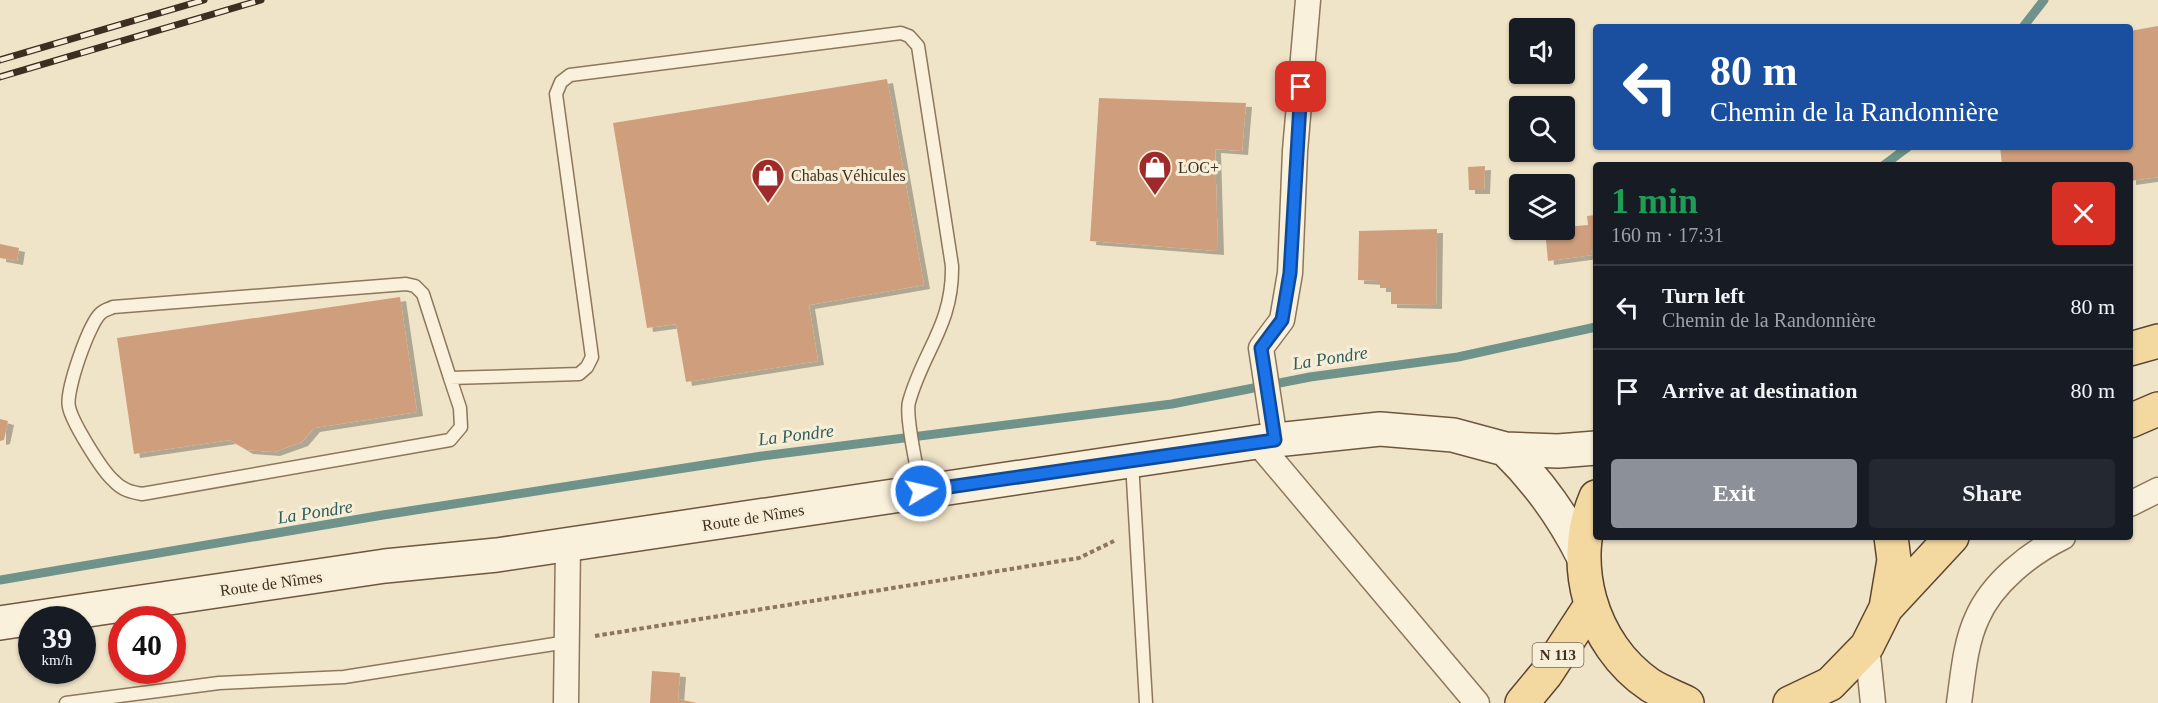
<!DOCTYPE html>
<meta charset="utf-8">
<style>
:root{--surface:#171b24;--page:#242831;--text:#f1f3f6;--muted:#9ea1a6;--line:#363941;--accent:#8c9099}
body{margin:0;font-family:"Times New Roman",serif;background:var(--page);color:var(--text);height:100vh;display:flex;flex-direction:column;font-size:22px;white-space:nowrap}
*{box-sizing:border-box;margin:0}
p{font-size:20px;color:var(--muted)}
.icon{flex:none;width:33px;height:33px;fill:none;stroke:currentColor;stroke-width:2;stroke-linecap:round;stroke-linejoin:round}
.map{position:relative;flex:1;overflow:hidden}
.side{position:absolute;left:1593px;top:162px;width:540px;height:378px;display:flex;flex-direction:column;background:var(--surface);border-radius:6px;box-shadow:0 2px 4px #0004}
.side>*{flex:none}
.banner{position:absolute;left:1593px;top:24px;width:540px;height:126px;border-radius:6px;box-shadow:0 2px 4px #0004;background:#1a4fa0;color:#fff;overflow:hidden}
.controls{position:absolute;left:1509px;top:18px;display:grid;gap:12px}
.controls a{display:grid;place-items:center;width:66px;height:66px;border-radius:6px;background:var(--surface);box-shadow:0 2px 4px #0004;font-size:30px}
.speed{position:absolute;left:18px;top:606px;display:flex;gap:12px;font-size:30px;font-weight:700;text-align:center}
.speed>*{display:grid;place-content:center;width:78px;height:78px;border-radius:50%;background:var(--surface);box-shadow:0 2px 4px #0004;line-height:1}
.speed small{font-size:15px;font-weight:400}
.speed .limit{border:9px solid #d22;background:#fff;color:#111}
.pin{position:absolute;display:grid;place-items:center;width:51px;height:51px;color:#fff;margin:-26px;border-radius:12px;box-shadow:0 3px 9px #0006}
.me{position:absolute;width:66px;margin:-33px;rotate:81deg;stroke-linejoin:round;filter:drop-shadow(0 0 4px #0008)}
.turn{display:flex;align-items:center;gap:21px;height:126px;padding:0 18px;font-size:27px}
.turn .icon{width:78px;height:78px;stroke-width:2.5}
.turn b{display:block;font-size:42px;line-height:51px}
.round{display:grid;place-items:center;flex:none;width:63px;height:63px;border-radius:6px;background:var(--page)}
.summary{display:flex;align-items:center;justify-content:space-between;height:102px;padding:0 18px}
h1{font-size:36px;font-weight:700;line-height:45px;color:#1e9e55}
.cta{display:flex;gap:12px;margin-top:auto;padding:12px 18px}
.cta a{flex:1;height:69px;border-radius:6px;background:var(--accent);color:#fff;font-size:24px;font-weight:700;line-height:69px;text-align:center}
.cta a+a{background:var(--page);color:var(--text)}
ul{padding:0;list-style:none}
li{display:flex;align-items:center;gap:18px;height:84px;padding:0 18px;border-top:2px solid var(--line)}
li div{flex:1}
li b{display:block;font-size:22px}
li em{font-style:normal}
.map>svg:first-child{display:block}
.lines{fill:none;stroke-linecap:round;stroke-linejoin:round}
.stream{stroke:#6f938a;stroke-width:9}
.building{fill:#cf9f7d;filter:url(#shadow)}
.lane-casing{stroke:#8d765c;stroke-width:15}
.street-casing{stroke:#8d765c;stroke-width:27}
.secondary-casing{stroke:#6f573f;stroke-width:36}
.primary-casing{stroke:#5b4430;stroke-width:36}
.path{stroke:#8d765c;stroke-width:4;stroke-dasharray:4.5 3;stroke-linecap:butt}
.lane{stroke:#faf1dc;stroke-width:12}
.street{stroke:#faf1dc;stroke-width:24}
.secondary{stroke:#faf1dc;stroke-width:33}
.primary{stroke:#f3d9a0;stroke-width:33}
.rail-casing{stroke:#3d2e20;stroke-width:7}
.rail{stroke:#f7eed8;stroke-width:4.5;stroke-dasharray:14;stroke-linecap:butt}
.route-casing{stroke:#114b97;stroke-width:15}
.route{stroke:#1a73e8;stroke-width:10}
.labels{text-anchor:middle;stroke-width:6;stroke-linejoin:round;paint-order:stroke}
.shield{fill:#f7eed8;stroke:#756857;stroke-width:1.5}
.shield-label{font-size:15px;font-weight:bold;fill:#3d2e20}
.poi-label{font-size:16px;fill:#3d2e20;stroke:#f7eed8;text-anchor:start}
.street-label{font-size:16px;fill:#3d2e20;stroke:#f7eed8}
.water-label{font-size:18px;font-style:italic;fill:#2f5d5a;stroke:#f7eed8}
</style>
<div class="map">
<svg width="2158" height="703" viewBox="0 0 2158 703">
<defs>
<filter id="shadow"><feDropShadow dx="6" dy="4" stdDeviation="0" flood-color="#0004"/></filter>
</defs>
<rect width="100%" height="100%" fill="#f0e4c8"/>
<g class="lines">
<!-- stream -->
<path class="stream" d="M2023 27 2044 0
M1884 165 1908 147
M0 580 383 515 762 456 1172 404 1310 377 1458 357 1596 327"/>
</g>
<!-- building -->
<path class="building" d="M2158 26V177L2130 181V165H2002L2000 147H2130V31Z
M887 79 924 285 809 305 818 361 686 382 676 324 647 328 613 123Z
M1099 98 1246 103 1242 151 1215 149 1218 251 1090 241Z
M1485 166 1484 190H1469L1468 167Z
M1596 215V249L1591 250 1592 255 1548 261 1545 230H1564V227L1588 225 1587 216Z
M1437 229 1436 305 1391 304V288H1380V281L1358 280 1359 231Z
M0 244 19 248 17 261 0 258Z
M400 297 417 412 314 428 302 442 274 452 247 450 230 440 134 454 117 338Z
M0 419 8 421 4 440 0 441Z
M652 671 680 673 678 699 697 703H650Z"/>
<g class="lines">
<defs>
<path id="lane" d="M450 378 423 294 415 286 406 284 113 307C109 309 104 310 101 313 89 323 65 392 69 407 72 422 102 471 114 481 122 490 131 492 142 494L450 440 461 427 460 408 450 378 579 374 587 367 592 357 556 94 561 82 570 75 901 33 909 36 918 46 952 266C953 325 923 351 909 402 905 416 918 473 921 490
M1132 462 1146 703
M66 703 219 683 344 677 567 642"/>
<path id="street" d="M1275 440 1261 348 1282 320 1290 273 1295 151 1308 0
M1257 442 1477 703
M2130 504 2158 490
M1867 646 1873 703
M566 703 568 544
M1959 703C1963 675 1965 644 1977 618 1992 583 2030 553 2063 537"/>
<path id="secondary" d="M1505 449C1538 481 1562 514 1583 556
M0 623 385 566 497 555 1257 442 1380 429 1453 435 1505 449 1558 451 1596 448"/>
<path id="primary" d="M2130 349 2158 341
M2130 421 2158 409
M1596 497C1568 562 1590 644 1650 685 1661 692 1675 697 1687 703
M1886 608 1952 537
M1522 703 1546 674 1591 605
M1790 703 1830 684 1867 646 1886 608 1894 560 1891 537"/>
</defs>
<!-- lane casing -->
<use href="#lane" class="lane-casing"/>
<!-- street casing -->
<use href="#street" class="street-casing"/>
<!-- secondary casing -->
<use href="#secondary" class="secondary-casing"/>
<!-- primary casing -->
<use href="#primary" class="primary-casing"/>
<!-- path -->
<path class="path" d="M595 636 1079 558 1114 541"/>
<!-- lane -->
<use href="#lane" class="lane"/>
<!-- street -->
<use href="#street" class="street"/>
<!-- secondary -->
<use href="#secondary" class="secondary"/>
<!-- primary -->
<use href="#primary" class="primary"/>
<defs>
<path id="rail" d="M0 60 204 0
M0 77 261 0"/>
</defs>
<!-- rail casing -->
<use href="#rail" class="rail-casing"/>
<!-- rail -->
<use href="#rail" class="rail"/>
</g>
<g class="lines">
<defs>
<path id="route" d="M921 491 1275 440 1261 348 1282 320 1290 273 1301 87"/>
</defs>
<!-- route casing -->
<use href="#route" class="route-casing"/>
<!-- route -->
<use href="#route" class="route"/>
</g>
<!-- icons -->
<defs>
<symbol id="shop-pin" viewBox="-11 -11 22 30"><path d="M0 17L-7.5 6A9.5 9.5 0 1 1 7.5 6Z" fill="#9e2a2b" stroke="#f7eed8"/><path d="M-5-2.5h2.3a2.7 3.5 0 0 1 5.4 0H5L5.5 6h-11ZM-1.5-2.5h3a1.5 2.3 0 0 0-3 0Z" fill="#fff"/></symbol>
</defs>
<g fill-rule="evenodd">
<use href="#shop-pin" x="1136" y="148" width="38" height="52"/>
<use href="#shop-pin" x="749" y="156" width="38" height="52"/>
</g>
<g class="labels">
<!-- shield labels -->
<rect class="shield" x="1532.5" y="643" width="51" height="24" rx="4.5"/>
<g class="shield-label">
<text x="1558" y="660">N 113</text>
</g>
<!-- poi labels -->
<g class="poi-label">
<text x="1178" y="173">LOC+</text>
<text x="791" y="181">Chabas Véhicules</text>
</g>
<!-- street labels -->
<g class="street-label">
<text transform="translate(753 517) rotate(-9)" y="6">Route de Nîmes</text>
<text transform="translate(271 583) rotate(-8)" y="6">Route de Nîmes</text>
</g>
<!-- water labels -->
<g class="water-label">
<text transform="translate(1330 358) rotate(-9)" y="6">La Pondre</text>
<text transform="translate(796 435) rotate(-7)" y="6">La Pondre</text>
<text transform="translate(315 512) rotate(-9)" y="6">La Pondre</text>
</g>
</g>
</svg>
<div class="controls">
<a><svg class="icon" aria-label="sound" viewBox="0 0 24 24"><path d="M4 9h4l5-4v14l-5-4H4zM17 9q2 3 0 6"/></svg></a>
<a><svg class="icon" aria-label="search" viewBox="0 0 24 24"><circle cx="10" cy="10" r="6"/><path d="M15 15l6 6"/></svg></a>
<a><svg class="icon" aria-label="layers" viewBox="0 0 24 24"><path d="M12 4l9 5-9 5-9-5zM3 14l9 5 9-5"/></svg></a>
</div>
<div class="speed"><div>39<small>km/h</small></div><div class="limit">40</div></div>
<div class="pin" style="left:1301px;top:87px;background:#d93025"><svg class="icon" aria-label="arrive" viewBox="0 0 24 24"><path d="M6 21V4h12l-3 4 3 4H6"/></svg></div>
<svg class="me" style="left:921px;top:491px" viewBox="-20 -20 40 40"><circle r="17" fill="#1a73e8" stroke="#fff" stroke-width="3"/><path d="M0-11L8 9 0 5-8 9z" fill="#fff"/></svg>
<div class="banner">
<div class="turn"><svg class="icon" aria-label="left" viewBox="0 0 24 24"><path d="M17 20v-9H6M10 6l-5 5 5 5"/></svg><div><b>80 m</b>Chemin de la Randonnière</div></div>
</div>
<section class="side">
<div class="summary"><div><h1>1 min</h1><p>160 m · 17:31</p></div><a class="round" style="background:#d93025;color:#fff"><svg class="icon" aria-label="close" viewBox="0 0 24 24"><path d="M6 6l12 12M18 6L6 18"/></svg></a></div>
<ul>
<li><svg class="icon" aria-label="left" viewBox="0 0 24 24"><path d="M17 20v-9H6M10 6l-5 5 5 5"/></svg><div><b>Turn left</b><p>Chemin de la Randonnière</p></div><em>80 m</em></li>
<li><svg class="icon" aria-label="arrive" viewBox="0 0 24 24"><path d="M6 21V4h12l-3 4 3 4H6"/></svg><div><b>Arrive at destination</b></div><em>80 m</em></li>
</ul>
<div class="cta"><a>Exit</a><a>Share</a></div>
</section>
</div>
